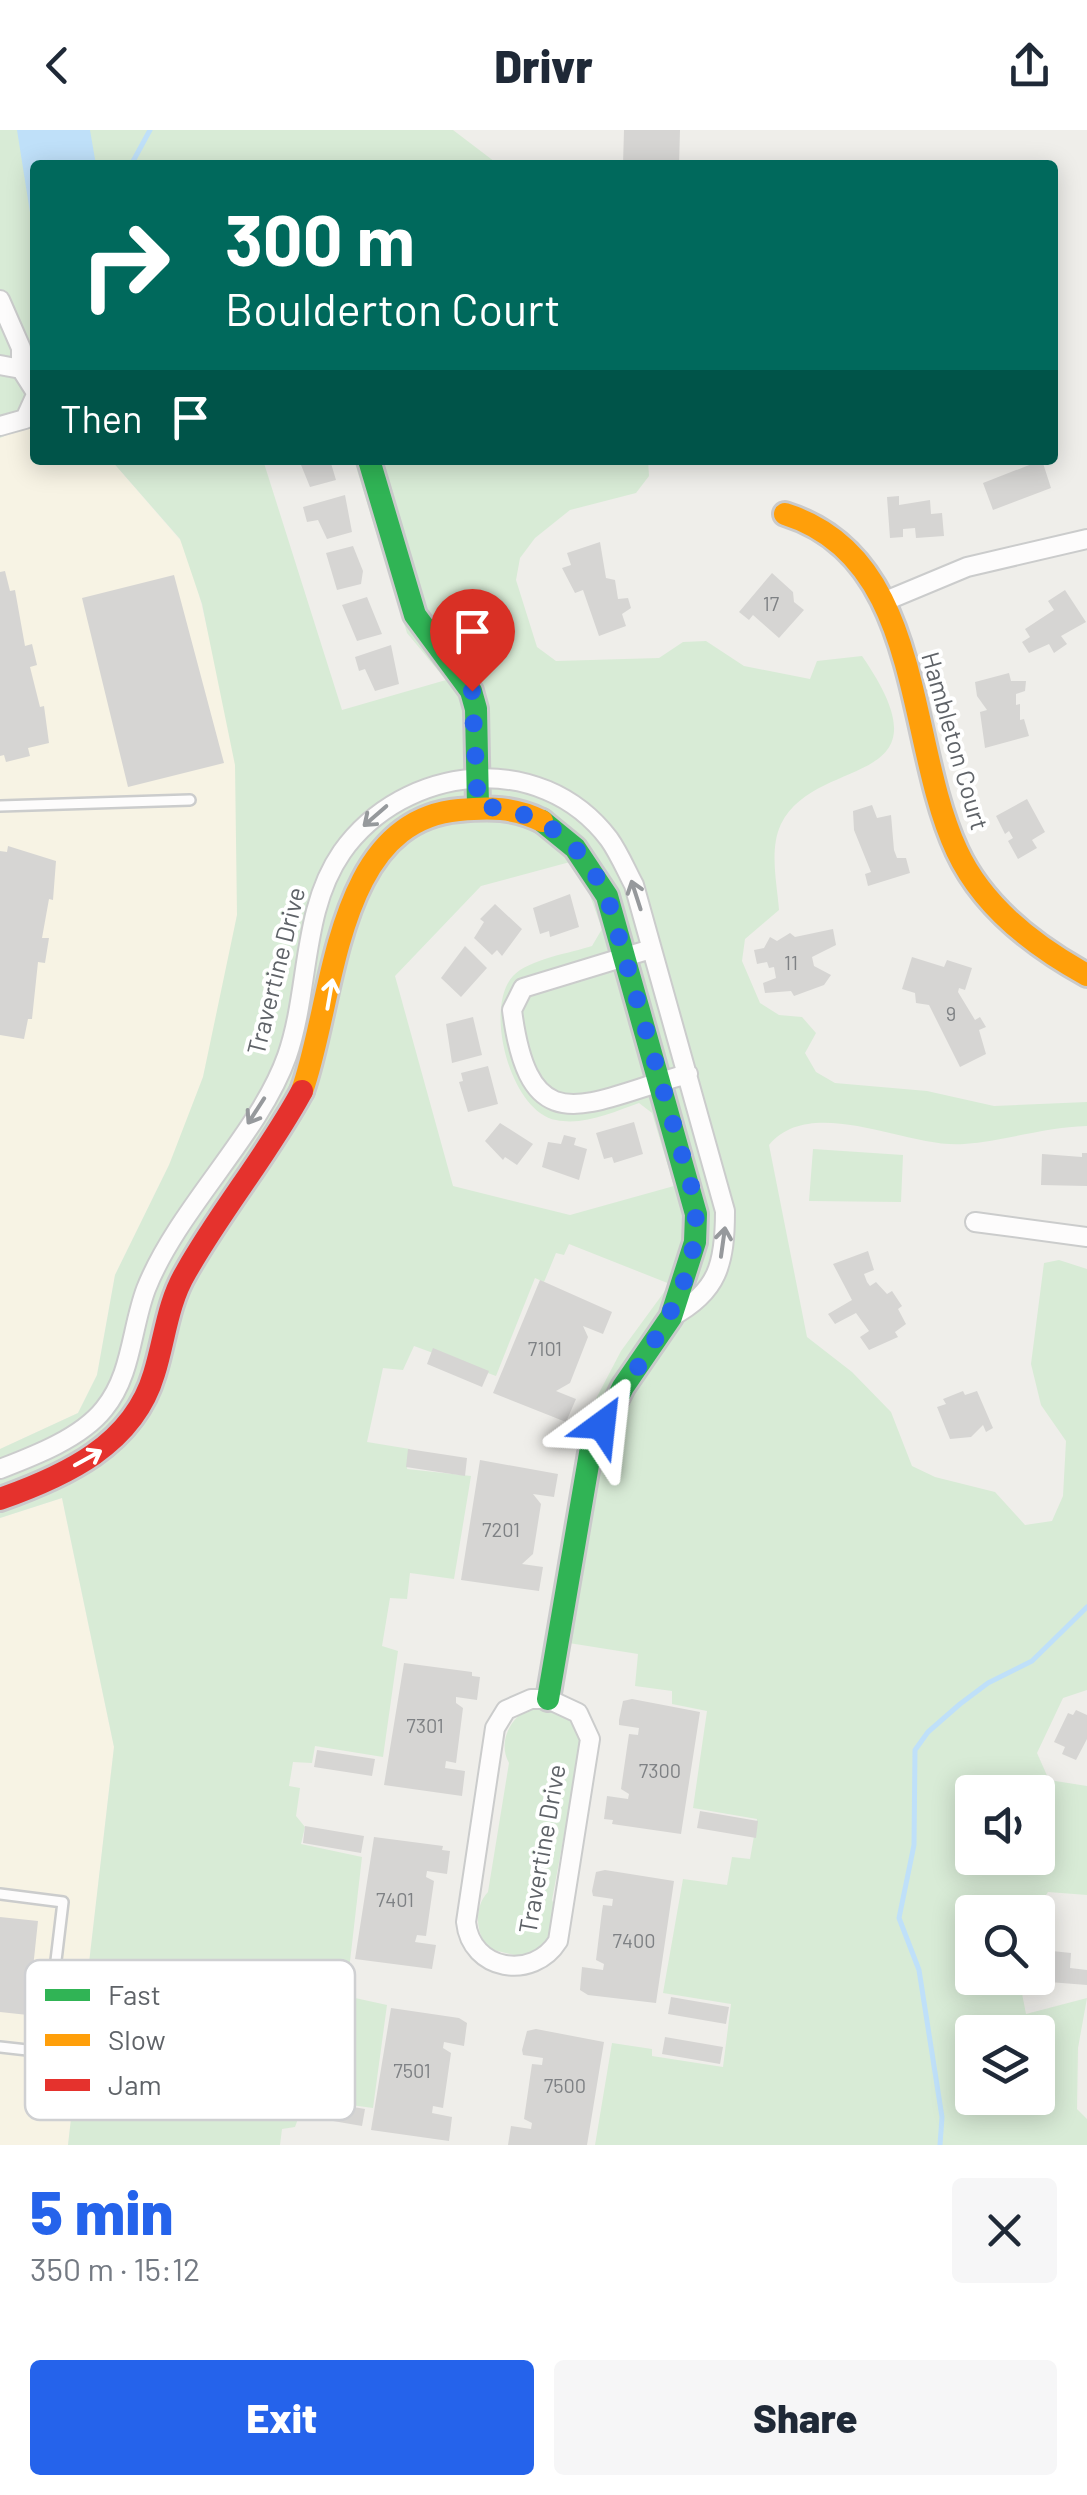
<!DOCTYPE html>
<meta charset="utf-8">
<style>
:root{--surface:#fff;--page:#f6f6f7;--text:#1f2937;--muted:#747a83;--accent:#2563eb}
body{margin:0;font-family:Barlow,sans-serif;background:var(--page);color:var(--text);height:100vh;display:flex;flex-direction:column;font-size:38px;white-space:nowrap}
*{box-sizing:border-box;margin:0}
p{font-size:32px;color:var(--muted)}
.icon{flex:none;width:55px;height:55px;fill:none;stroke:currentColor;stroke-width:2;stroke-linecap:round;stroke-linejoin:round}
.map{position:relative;height:2015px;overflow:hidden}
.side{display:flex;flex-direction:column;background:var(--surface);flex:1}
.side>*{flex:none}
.banner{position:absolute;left:30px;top:30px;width:1028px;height:305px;border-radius:10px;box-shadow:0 5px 25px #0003;background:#00695c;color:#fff;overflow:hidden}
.buttons{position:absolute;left:955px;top:1645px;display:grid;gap:20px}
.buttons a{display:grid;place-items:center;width:100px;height:100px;border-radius:10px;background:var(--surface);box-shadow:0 5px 25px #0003;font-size:50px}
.pin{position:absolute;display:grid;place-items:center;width:85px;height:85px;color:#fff;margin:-102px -42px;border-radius:50% 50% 50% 0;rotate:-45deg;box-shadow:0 0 10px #0007}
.pin .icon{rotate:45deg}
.me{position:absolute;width:110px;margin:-55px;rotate:30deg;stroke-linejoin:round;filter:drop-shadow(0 0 8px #0008)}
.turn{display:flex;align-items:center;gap:35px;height:210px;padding:0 30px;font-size:45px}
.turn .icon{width:130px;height:130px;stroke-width:2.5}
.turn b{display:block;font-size:70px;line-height:85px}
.then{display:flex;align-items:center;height:95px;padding:0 30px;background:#0003;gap:20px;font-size:38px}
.round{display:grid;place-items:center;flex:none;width:105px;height:105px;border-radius:10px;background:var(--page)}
.head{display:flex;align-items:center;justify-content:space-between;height:170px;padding:0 30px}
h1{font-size:60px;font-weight:800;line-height:75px;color:var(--accent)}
.button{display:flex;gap:20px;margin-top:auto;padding:20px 30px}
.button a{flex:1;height:115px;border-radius:10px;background:var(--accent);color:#fff;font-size:40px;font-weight:800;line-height:115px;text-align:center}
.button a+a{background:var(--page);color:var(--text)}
header{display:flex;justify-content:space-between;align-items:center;height:130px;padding:0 30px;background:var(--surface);font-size:45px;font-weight:800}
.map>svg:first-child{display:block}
.commercial{fill:#f7f3e4}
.green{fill:#d8ebd6;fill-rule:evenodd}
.water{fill:#bfe0f9}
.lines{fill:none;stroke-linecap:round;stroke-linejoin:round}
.stream{stroke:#bfe0f9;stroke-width:5}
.building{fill:#d6d5d3}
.lane-casing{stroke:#cbcccc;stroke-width:14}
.street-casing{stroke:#cbcccc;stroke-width:22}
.fast-casing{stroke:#cacacb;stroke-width:28}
.slow-casing{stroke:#cacacb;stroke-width:28}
.jam-casing{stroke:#cacacb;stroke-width:28}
.lane{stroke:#fdfcfc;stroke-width:9}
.street{stroke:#fdfcfc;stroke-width:18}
.fast{stroke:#30b455;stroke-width:22}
.slow{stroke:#ff9f0a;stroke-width:22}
.jam{stroke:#e5322d;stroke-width:22}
.oneway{stroke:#96999c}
.oneway2{stroke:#fff}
.route{stroke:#2563eb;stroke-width:18;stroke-dasharray:0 32.4}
.labels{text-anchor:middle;stroke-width:8;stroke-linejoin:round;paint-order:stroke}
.number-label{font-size:20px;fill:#7e8184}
.street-label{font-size:25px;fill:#5f6368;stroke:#fff}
.key{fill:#fff;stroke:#cfd0d2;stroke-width:2.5}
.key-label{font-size:28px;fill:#5f6368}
</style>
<header><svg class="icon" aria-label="back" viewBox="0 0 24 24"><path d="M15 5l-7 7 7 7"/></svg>Drivr<svg class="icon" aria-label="share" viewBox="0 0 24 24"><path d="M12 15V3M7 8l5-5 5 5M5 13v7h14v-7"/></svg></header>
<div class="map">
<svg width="1087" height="2015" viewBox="0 0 1087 2015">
<rect width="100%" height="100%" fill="#efeeea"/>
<!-- commercial -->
<path class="commercial" d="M35 291V330H111L188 419 244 651 241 754 231 831 203 947 175 1023 115 1145 97 1245 78 1283 0 1319V308Z
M62 1368 114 1617 68 2015H0V1388Z"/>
<!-- green -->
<path class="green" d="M0 0H453L499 35H35V291L0 308Z
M111 330H263L342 580 446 550 407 503 354 330H648L649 346 636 363 570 380 535 408 520 428 516 450 537 517 556 531 659 528 683 512 706 511 744 536 810 549 817 531 862 526C956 662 817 622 781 694 769 719 777 753 779 780L745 809 742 831 760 873 779 885 802 887 816 903 805 923 816 942 835 953 927 961 994 976 1087 972V996C1044 997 1006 1011 964 1014 908 1019 812 963 769 1015L807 1207 852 1242 891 1282 912 1336 935 1347 995 1362 1025 1395 1052 1391 1063 1366 1066 1311 1041 1275 1031 1234 1044 1133 1059 1130 1087 1139V1560L1063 1568 1037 1623 1049 1650 1087 1656V1765L1048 1762 1035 1782H972V1848H1019L1026 1884 1087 1868 1078 1918 1077 1979 1087 1989V2015H595L612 1913 652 1919V1926L723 1937 731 1874 663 1863 683 1749 727 1755 732 1727 750 1729 757 1689 693 1678 707 1581 672 1574V1561L635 1556 638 1524 550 1510 588 1284 621 1221 670 1154 569 1114 564 1125 556 1123 544 1152 535 1148 496 1246 414 1216 403 1240 383 1238 367 1312 410 1319 407 1339 471 1346 454 1449 410 1443 407 1469 390 1468 382 1516 398 1521 383 1627 315 1616 312 1633 293 1632 289 1656 300 1658 296 1686 305 1697 301 1714 362 1727 346 1866 387 1875 373 1978 307 1969 304 1987 299 1986 295 1997 282 1999 280 2015H68L114 1617 62 1368 0 1388V1319L78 1283 97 1245 115 1145 169 1035 203 947 237 785 235 635 202 474 180 409ZM570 732 588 760 602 799 592 816C571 823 529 829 513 846 483 879 511 982 556 990 584 996 613 982 639 973L652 983 674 1056 570 1085 453 1056 395 846 481 756ZM972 1662H1038V1728H972ZM972 1902H1038V1968H972Z
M813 1019 903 1025 901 1072 809 1071Z
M530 1577 568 1583 583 1603 552 1770 557 1780 548 1815 527 1828 489 1819C475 1804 474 1776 488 1762L509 1633C497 1611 511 1588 530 1577Z"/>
<!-- water -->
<path class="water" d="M17 0H90L96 35H35V114Z"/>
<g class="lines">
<!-- stream -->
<path class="stream" d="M131 35 150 0
M940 2015 942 1987 919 1840 899 1788 914 1715 915 1620 928 1602 960 1574 988 1553 1032 1531 1087 1477"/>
</g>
<!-- building -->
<path class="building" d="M624 0H680L679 35H623Z
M299 330H330L336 350 310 357Z
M1042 330 1051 358 993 380 983 353Z
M345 365 352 402 327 409 318 390 307 392 303 377Z
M899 366V375L930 370 931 384 942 383 944 406 916 408 915 398 903 399V407L890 408 887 367Z
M600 412 606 448 615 450 618 469 628 468 631 478 622 484 626 496 599 506 583 460 575 463 562 438 571 435 567 423Z
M353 416 363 441 361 454 337 460 326 423Z
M5 441 10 461 15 460 25 516 32 514 37 535 30 537 40 577 44 576 49 613 28 618 30 626 6 632 4 625 0 626V442Z
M772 443 793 462 794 472 804 480 779 508 753 485 749 490 739 482Z
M174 445 224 633 128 657 82 468Z
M1065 460 1086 492 1061 506 1067 514 1054 523 1049 514 1029 523 1022 512 1030 507 1025 499 1054 480 1048 471Z
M367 467 382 504 357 511 342 475Z
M391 515 399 554 375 561 365 539 359 541 355 527Z
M1009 543 1011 551H1026L1025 561 1016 564V575L1020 574V590L1024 589 1029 606 985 618 980 582 987 580 977 566 975 552Z
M1027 669 1045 702 1032 710 1037 718 1018 729 1008 711 1013 708 1009 701 1005 704 996 686Z
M872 675 877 688 891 685 894 720 897 728H906L910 743 868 756 865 744 871 742 854 700 853 681Z
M8 716 56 731 53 770 49 769 42 808H49L45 833 38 832 32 889H28L24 909 0 905V721L7 722Z
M570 764 579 797 550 807 549 801 540 804 533 778Z
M495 774 522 799 502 826 497 820 492 825 474 808 484 792 480 789Z
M833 799 836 815 812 827 814 836 831 845 824 855 794 866 791 861 765 863 763 853 776 848 774 837 769 838 767 832 757 834 754 820 764 818 770 807 777 811 790 803 795 807Z
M465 816 487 838 461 867 441 848Z
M912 827 944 837 947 830 972 838 965 860 959 858 958 862 975 890 980 887 986 897 979 900 986 924 960 937 929 875 916 873 915 863 902 859Z
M473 887 482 925 452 933 446 894Z
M488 936 498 974 468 982 459 952 463 951 461 943Z
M634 992 643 1024 614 1033 612 1027 604 1029 596 1003Z
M500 993 533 1014 517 1035 505 1027 503 1030 485 1011Z
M564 1005 576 1008 574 1015 587 1019 579 1050 542 1037 548 1012 561 1014Z
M1082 1023H1087V1056L1041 1055 1042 1024 1082 1027Z
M868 1121 874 1140 864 1144 867 1152 870 1156 876 1152 887 1164 892 1161 902 1176 898 1179 906 1194 895 1202 898 1207 869 1220 860 1207 869 1201 856 1183 835 1194 828 1184 852 1170 833 1134Z
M540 1150 612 1182 603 1204 583 1196 588 1207 570 1253 556 1261 576 1269 566 1292 493 1263Z
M433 1218 489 1241 482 1257 427 1234Z
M963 1261 965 1265 977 1261 993 1298 986 1302 983 1295 971 1307 950 1309 937 1277 946 1274 943 1269Z
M408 1319 467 1328 465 1346 406 1337Z
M480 1330 558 1344 554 1367 533 1364 541 1374 533 1424 522 1434 543 1437 539 1461 461 1450Z
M404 1533 472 1542V1546L480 1547 477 1570 456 1567V1573L463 1578 456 1633 446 1631 445 1638 465 1641 462 1666 384 1655Z
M632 1569 700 1582 681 1704 612 1694 613 1690 604 1689 607 1666 628 1669 629 1664 621 1659 629 1604 638 1605 639 1598 619 1595V1590L623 1571Z
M1076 1580 1087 1585V1609L1076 1630 1062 1624 1065 1617 1054 1612 1068 1583 1073 1585Z
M317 1620 375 1629 372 1646 314 1637Z
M700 1681 758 1691 756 1708 697 1698Z
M305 1696 364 1706 361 1723 303 1713Z
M374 1707 443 1716 442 1720 450 1721 447 1744 427 1741 426 1747 434 1751 426 1806 417 1805 415 1812 436 1815 432 1839 355 1829Z
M605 1740 674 1751 656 1873 588 1865 580 1860 582 1837 603 1840 604 1834 596 1830 602 1781 603 1775 612 1776 613 1769 593 1766 592 1761 596 1742Z
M0 1787 38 1791 28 1885 0 1882Z
M1052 1821 1071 1823 1070 1838 1087 1840V1855L1049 1852Z
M671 1867 729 1877 726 1894 668 1884Z
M391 1878 459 1888 467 1893 464 1916 444 1912 443 1918 451 1923 443 1978 433 1976 432 1983 452 1987 449 2011 371 2000Z
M536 1899 604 1912 587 2015H508L511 1996 531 1999 532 1993 524 1989 532 1934 542 1935 543 1928 523 1925 522 1920 527 1901Z
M665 1907 723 1917 720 1934 662 1924Z
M307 1969 365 1979 362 1996 304 1986Z"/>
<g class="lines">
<defs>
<path id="lane" d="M0 676 190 670
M0 1764 63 1772 45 1922 0 1917"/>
<path id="street" d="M0 170 21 218V239
M0 235 21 239 35 261
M0 296 25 289 35 267
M883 472 967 437 1087 409
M651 819 523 858 512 880C530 1019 588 970 688 944
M975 1092 1087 1107
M0 1339C34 1326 81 1308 104 1279 132 1245 131 1199 146 1159 178 1078 259 1005 287 926 310 860 301 781 342 722 404 635 540 618 609 709 619 723 626 740 634 755L725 1081C725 1134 718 1162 671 1187
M531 1569H548L578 1583 590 1609 558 1811C533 1851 471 1841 466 1792L495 1598 506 1580Z"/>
<path id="fast" d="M369 330 415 485 471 561 476 579 478 676
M542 691 575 718 607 766 696 1084 695 1112 671 1187 623 1257 590 1323 548 1569"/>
<path id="slow" d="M785 384C925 428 905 610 957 721 983 777 1034 816 1087 845
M302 961C335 869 334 691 459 680 489 677 514 677 542 691"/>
<path id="jam" d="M0 1369C65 1346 133 1315 154 1244 165 1209 167 1174 186 1142 221 1080 268 1024 302 961"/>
</defs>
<!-- lane casing -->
<use href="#lane" class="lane-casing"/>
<!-- street casing -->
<use href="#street" class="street-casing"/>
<!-- fast casing -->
<use href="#fast" class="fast-casing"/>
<!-- slow casing -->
<use href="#slow" class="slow-casing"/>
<!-- jam casing -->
<use href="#jam" class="jam-casing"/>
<!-- lane -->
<use href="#lane" class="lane"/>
<!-- street -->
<use href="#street" class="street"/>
<!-- fast -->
<use href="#fast" class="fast"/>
<!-- slow -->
<use href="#slow" class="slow"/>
<!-- jam -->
<use href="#jam" class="jam"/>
</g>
<!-- one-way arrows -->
<defs><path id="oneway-shaft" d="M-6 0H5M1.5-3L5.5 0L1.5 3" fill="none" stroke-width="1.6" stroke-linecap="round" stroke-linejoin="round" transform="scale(2.5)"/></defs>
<g class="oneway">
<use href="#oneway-shaft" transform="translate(375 686) rotate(139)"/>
<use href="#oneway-shaft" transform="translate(636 765) rotate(-108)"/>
<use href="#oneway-shaft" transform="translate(256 981) rotate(123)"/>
<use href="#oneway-shaft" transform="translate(723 1112) rotate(-82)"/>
</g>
<g class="oneway2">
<use href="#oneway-shaft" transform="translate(330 864) rotate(-80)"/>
<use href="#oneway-shaft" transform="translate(88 1328) rotate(-29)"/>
</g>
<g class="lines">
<!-- route -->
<path class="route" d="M472 561 478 676C542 680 579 710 607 766L694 1066C707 1154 642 1224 602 1295"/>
</g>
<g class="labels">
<!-- number labels -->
<g class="number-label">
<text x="771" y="481">17</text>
<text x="791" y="840">11</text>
<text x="951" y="891">9</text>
<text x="545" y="1226">7101</text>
<text x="501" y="1407">7201</text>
<text x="425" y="1603">7301</text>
<text x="660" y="1648">7300</text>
<text x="395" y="1777">7401</text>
<text x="634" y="1818">7400</text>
<text x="412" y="1948">7501</text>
<text x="565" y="1963">7500</text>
</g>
<!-- street labels -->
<g class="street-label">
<text transform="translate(955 611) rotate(74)" y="9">Hambleton Court</text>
<text transform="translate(276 841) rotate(-76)" y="9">Travertine Drive</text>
<text transform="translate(542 1719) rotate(-80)" y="9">Travertine Drive</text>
</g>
</g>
<!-- legend -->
<rect x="25" y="1830" width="330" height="160" rx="15" class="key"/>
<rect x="45" y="1859" width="45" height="12" fill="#30b455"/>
<rect x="45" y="1904" width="45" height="12" fill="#ff9f0a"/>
<rect x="45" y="1949" width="45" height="12" fill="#e5322d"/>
<g class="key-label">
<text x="108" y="1875">Fast</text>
<text x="108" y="1920">Slow</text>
<text x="108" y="1965">Jam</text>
</g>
</svg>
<div class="buttons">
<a><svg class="icon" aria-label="sound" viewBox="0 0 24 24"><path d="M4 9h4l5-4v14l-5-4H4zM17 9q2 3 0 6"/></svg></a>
<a><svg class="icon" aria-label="search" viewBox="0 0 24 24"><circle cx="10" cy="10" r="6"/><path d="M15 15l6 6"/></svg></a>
<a><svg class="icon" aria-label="layers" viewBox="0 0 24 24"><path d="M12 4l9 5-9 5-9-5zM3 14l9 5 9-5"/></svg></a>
</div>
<div class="pin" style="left:472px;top:561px;background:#d93025"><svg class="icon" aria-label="arrive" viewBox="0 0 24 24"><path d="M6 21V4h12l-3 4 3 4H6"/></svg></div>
<svg class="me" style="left:602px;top:1295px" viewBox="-20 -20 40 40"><path d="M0-17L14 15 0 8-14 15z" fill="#2563eb" stroke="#fff" stroke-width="4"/></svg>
<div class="banner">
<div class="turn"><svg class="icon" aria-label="right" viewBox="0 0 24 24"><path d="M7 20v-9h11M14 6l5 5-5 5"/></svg><div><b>300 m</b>Boulderton Court</div></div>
<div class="then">Then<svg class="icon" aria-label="arrive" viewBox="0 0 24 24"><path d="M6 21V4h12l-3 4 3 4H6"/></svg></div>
</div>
</div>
<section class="side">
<div class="head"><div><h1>5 min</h1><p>350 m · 15:12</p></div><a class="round"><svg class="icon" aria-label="close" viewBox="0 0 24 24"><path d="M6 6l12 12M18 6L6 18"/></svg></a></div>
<div class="button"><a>Exit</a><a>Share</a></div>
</section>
